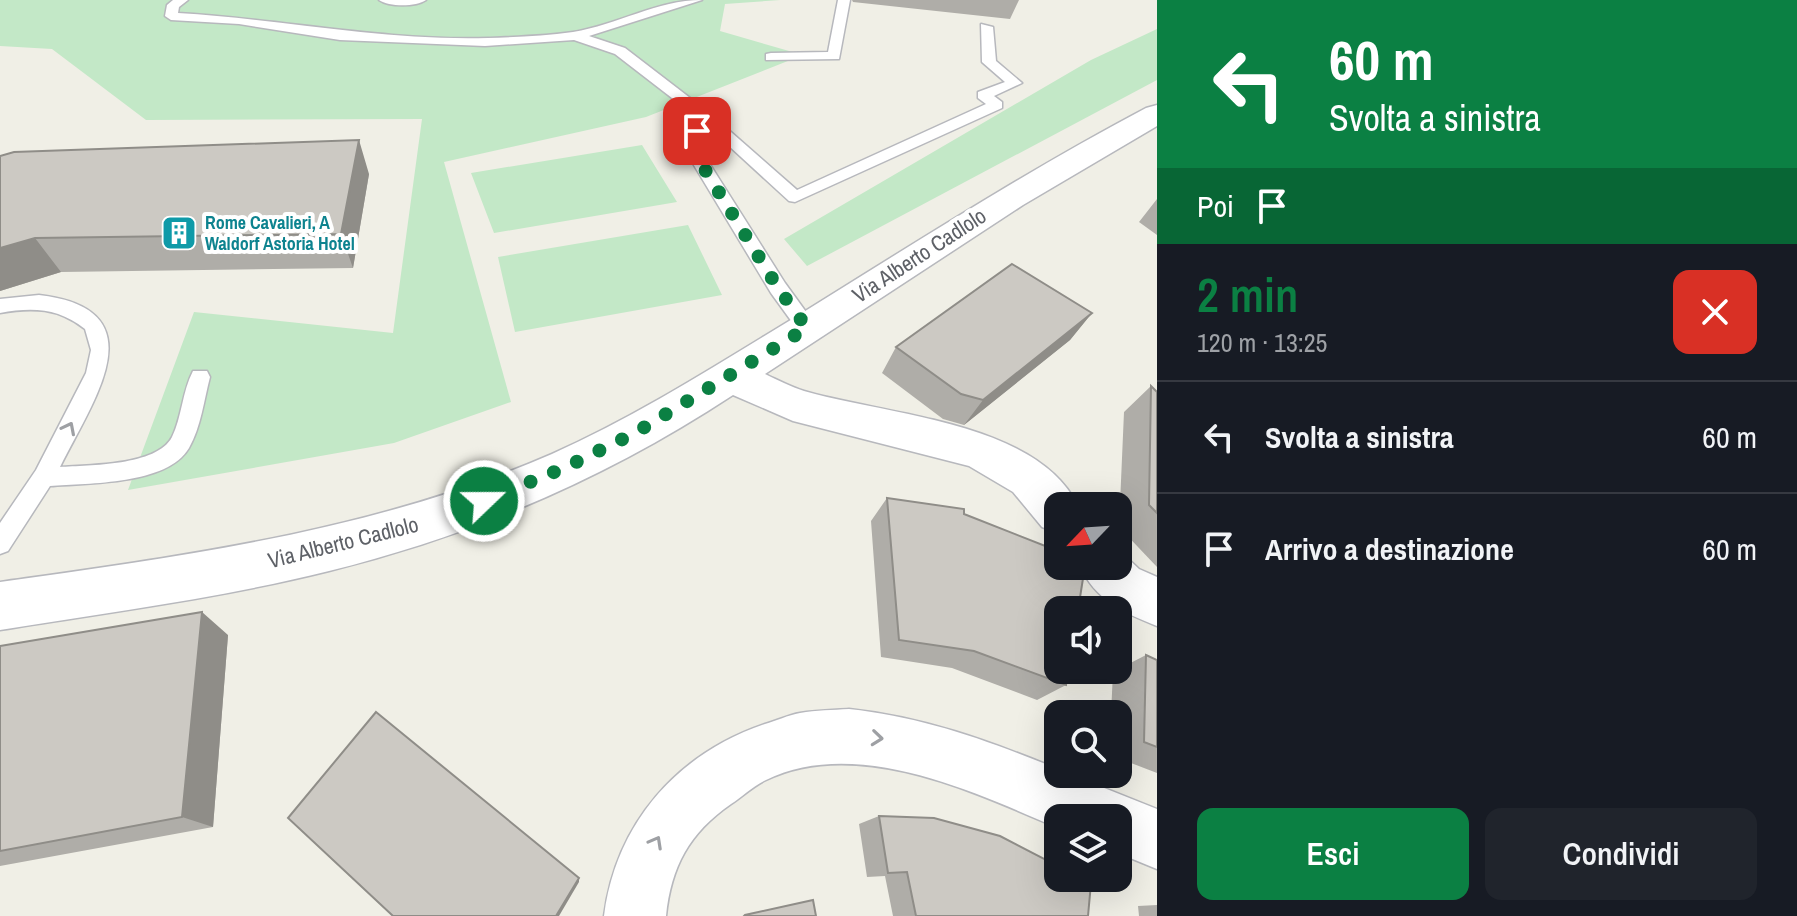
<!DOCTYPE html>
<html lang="it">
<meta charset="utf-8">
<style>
:root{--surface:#171b24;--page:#20242c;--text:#f1f3f6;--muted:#9ea1a6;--line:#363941;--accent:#0b8043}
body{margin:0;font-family:"Archivo Narrow",sans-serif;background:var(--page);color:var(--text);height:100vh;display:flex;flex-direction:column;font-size:30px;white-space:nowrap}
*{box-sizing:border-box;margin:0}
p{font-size:26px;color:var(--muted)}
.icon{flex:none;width:44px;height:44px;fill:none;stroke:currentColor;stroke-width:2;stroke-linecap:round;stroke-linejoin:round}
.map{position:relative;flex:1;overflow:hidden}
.drawer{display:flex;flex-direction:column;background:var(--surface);width:640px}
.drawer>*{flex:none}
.hud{background:#0b8043;color:#fff;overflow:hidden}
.needle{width:52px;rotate:245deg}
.tools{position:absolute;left:1044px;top:492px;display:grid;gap:16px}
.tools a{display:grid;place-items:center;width:88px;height:88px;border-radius:16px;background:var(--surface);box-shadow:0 8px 32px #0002;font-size:40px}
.pin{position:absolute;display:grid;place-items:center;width:68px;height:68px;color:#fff;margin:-34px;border-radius:16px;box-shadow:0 4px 12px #0006}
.me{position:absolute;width:88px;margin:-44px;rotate:68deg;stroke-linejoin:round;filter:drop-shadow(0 0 6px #0008)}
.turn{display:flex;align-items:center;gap:28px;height:168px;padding:0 40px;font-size:36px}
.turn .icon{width:104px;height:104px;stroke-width:2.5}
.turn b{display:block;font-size:56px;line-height:68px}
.then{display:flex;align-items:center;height:76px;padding:0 40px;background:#0003;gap:16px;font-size:30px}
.round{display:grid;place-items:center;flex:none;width:84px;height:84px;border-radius:16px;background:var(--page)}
.head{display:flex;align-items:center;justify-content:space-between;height:136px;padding:0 40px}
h1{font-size:48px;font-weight:600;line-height:60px;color:var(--accent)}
.cta{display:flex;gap:16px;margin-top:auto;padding:16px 40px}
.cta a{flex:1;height:92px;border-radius:16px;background:var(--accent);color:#fff;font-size:32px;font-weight:600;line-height:92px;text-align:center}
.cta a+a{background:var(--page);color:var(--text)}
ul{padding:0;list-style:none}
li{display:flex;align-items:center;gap:24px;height:112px;padding:0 40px;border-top:2px solid var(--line)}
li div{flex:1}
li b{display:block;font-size:30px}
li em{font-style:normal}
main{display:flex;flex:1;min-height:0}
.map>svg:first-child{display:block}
.green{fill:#c3e8c7}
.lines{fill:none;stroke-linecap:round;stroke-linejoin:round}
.service-casing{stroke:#b7b8bd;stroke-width:3}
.minor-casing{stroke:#b7b8bd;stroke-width:3}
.service{fill:#fff;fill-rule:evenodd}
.minor{fill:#fff;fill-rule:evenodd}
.wall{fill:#afada8}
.shaded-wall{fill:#8f8d88}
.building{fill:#ccc9c3;stroke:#8f8d88;stroke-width:2}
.oneway{stroke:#9ea0a4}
.route{stroke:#0b8043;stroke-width:14;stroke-dasharray:0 25.2}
.labels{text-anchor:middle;stroke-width:8;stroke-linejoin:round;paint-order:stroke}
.far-culture-label{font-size:18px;font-weight:bold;fill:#0d838f;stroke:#fff;text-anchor:start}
.street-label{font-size:22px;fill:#5e6167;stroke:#fff}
</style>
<main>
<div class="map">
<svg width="1157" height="916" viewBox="0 0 1157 916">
<rect width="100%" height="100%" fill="#f0efe6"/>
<!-- green -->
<path class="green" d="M0 0H780L725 4 720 31 803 55 646 117 444 162 511 402 394 443 128 490 194 312 393 333 422 119 146 120 52 49 0 46Z
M1157 29V80L807 266 784 239 1091 60Z
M642 145 677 202 494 233 471 173Z
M688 225 722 295 515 332 498 257Z"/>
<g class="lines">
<defs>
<path id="service" d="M173 0H188L179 7 178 13C281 19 383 41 488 38 515 37 545 36 573 32 617 25 657 0 702 0L589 36 625 48 707 111 797 190 986 104 978 98V92L1005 82 982 62 981 24 993 27 996 61 1022 83 994 96 1002 102V108L795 202 789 201 706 125 699 147 785 283 814 323 817 328 814 333H800L771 293 683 147 694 115 615 54 574 40 485 46 340 40 239 24 171 20 165 16 167 5Z
M379 0H426C416 7 389 7 379 0Z
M838 0H850L839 59 766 60V54L771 53 828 52Z
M39 295C161 309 92 402 60 467 89 465 157 466 172 437 182 417 182 392 193 371H207L210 377C204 400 201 427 189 448 167 485 89 483 50 486L8 551 0 554V523L36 470 86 373 91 350 85 329C58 308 33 307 0 313V299Z"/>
<path id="minor" d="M1157 105V126L1023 205 765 374C778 380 791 387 804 391 885 415 1037 421 1078 506H1058V533L1042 527 1013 492 969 466 793 421 733 395C610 476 472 536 329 571 221 598 110 612 0 630V582C189 555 375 531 552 454 637 416 715 366 794 318 910 246 1025 172 1146 108Z
M1118 549 1139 569 1157 577V626C1124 613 1095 600 1080 566H1118Z
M849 709C924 717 989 741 1058 769V774H1069L1157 809V869L1118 853V818H1058V828C974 792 856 736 766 780 753 786 742 797 731 804 689 833 671 867 666 916H604C616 823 677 754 765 724 776 721 788 715 800 713 816 710 833 710 849 709Z"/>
</defs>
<!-- service casing -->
<use href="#service" class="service-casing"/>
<!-- minor casing -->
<use href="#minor" class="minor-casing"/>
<!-- service -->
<use href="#service" class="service"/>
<!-- minor -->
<use href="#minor" class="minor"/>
</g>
<!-- wall -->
<path class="wall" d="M852 0H1019L1010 19 853 2Z
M0 156 369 174 353 268 61 272 0 291Z
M1157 199V235L1139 222Z
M1092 313 1070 340 964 425 943 419 882 373 896 347Z
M1151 386 1157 392V567L1119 527 1124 412Z
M887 498 964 514 1066 685 1037 700 952 668 881 657 871 521Z
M228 635 213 827 0 866V646Z
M1146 655 1157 660V773L1118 758V714H1111L1113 672Z
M879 816 1088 916H893L885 876 867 877 859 824Z
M1157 905V916H1139L1138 906Z"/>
<!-- shaded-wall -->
<path class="shaded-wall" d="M359 140 369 174 353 268 341 234Z
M35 238 61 272 0 291V248Z
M1092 313 1070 340 964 425 983 400Z
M202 612 228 635 213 827 182 817Z
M579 878V882L559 916H556Z"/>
<!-- building -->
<path class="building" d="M359 140 341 234 35 238 0 248V156L14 152Z
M1012 264 1092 313 983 400 961 394 896 347Z
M1151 386 1157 392V513L1149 505Z
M887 498 964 509V514L1058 551V566H1085L1078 610H1058V670H1068L1066 685 974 651 899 640Z
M202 612 182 817 0 851V646Z
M1146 655 1157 660V747L1144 742Z
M376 712 579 878 556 916H393L288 818Z
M879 816 934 818 1000 836 1058 866V878H1081L1091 883 1088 916H916L907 872 888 873Z
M813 900 816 916H744L745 915Z"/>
<!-- one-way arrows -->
<defs><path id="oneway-chevron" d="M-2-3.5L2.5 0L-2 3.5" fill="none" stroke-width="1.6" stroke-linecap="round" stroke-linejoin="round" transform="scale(2)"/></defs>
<g class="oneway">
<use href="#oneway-chevron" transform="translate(69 428) rotate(-63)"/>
<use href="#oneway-chevron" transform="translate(877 738) rotate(6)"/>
<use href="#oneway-chevron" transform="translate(656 842) rotate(-61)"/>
</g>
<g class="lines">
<!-- route -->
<path class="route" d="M484 501 564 468 635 433 807 328 778 288 691 147 697 131"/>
</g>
<!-- icons -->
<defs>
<symbol id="building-square" viewBox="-11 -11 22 22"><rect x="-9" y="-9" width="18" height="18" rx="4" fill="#0f9aa8" stroke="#fff"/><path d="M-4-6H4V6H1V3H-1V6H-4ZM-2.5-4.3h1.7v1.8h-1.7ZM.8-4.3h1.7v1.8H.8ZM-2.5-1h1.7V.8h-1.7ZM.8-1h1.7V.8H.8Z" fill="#fff"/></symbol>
</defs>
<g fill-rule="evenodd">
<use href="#building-square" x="159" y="213" width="40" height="40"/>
</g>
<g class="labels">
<!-- far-culture labels -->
<g class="far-culture-label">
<text x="205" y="229">Rome Cavalieri, A<tspan x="205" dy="21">Waldorf Astoria Hotel</tspan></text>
</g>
<!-- street labels -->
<g class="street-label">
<text transform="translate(919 255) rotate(-33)" y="8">Via Alberto Cadlolo</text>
<text transform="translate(343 542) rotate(-14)" y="8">Via Alberto Cadlolo</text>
</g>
</g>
</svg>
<div class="tools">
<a><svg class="needle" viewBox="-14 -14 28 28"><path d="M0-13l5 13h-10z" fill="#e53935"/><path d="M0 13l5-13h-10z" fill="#9ea1a6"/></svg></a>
<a><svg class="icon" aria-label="sound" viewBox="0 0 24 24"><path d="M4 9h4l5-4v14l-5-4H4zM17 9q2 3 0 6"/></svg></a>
<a><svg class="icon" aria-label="search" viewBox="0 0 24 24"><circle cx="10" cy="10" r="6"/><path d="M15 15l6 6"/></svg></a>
<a><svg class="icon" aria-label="layers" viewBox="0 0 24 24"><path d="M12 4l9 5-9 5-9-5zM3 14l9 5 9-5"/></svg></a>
</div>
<div class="pin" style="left:697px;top:131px;background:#d93025"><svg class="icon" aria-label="arrive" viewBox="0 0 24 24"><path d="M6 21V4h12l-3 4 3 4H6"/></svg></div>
<svg class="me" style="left:484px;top:501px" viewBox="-20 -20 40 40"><circle r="17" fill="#0b8043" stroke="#fff" stroke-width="3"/><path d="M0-11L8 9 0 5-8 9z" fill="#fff"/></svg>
</div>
<section class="drawer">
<div class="hud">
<div class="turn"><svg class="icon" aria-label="left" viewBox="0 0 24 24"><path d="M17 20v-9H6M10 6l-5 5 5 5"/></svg><div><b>60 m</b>Svolta a sinistra</div></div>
<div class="then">Poi<svg class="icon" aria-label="arrive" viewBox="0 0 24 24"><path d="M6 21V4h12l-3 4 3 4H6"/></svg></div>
</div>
<div class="head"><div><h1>2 min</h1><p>120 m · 13:25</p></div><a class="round" style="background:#d93025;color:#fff"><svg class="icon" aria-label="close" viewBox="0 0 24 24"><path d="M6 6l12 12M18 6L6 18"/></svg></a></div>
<ul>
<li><svg class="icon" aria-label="left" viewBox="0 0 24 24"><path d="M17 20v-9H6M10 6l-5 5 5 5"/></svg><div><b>Svolta a sinistra</b></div><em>60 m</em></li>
<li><svg class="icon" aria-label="arrive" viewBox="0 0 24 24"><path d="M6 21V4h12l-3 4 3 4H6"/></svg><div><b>Arrivo a destinazione</b></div><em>60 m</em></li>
</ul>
<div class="cta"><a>Esci</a><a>Condividi</a></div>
</section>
</main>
